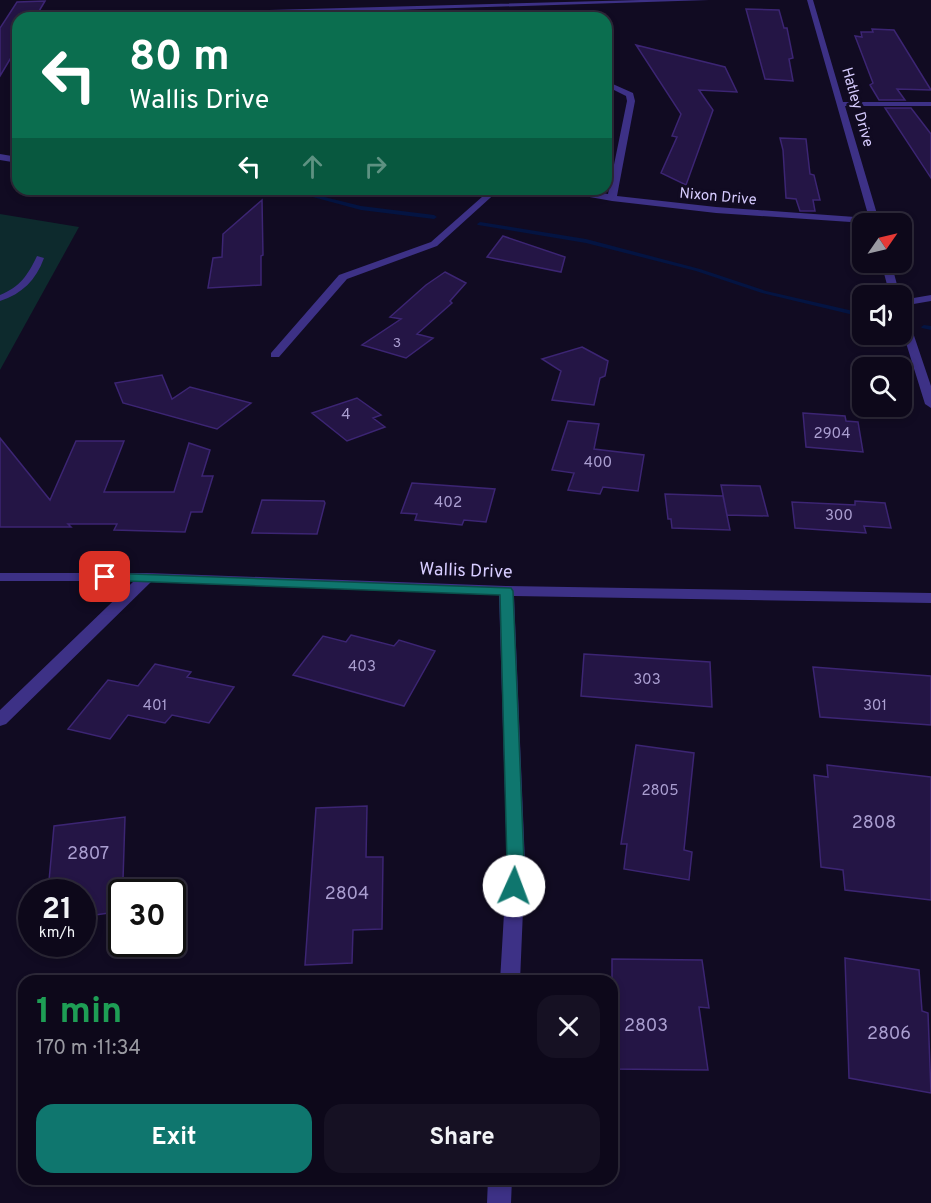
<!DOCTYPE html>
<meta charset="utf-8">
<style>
:root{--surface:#0d081a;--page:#161123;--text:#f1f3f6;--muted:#9a9aa2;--line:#2d2939;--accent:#0f766e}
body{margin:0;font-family:Overpass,sans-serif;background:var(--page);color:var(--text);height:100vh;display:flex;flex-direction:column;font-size:22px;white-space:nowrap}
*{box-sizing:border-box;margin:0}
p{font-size:20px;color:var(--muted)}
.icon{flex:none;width:33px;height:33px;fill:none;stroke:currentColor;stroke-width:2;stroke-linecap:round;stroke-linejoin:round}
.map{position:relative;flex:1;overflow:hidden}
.details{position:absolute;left:18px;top:975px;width:600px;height:210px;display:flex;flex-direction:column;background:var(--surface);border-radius:18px;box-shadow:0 3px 9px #0003,0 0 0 2px var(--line)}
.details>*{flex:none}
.top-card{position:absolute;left:12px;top:12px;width:600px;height:183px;border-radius:18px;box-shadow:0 3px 9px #0003,0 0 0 2px var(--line);background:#0b6e4f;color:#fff;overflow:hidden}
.needle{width:39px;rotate:56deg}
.fabs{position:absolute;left:852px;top:213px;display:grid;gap:12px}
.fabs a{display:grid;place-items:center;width:60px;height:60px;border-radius:12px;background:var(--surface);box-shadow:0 3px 9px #0003,0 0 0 2px var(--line);font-size:30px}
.speed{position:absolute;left:18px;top:879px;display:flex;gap:12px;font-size:30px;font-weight:700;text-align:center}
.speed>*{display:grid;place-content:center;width:78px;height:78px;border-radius:50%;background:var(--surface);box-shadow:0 3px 9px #0003,0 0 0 2px var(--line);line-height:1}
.speed small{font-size:15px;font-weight:400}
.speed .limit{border:3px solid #111;border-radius:9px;background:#fff;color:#111}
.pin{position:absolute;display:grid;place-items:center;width:51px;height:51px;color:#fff;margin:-26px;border-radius:12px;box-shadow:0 3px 9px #0006}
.me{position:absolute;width:66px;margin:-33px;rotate:2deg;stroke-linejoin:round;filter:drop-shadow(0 0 4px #0008)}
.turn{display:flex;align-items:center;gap:21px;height:126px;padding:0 18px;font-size:27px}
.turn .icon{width:78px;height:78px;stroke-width:2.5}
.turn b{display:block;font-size:42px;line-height:51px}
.lanes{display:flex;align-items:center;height:57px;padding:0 18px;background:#0003;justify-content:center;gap:30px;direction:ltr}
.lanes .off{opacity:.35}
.round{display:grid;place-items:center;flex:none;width:63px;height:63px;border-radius:18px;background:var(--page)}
.headline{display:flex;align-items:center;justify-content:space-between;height:102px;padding:0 18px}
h1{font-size:36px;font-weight:700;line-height:45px;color:#1e9e55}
.primary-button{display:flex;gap:12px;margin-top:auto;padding:12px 18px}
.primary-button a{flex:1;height:69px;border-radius:18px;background:var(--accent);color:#fff;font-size:24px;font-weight:700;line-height:69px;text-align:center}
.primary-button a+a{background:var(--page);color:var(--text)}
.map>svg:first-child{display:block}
.green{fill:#0d2a2d}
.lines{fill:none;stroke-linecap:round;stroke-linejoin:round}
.stream{fill:#041442;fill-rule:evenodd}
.building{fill:#241545;stroke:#3c2573;stroke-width:1.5}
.lane{fill:#3d3186;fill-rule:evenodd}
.street{fill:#3d3186;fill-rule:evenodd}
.route{fill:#0f766e;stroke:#0a4d48;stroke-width:1.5}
.labels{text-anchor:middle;stroke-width:6;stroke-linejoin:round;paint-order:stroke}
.far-number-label{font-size:14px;fill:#aa9ed0}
.far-street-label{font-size:15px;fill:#d7ccff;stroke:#110b22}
.number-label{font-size:15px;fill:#aa9ed0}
.street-label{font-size:18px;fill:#d7ccff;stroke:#110b22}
.near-number-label{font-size:18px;fill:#aa9ed0}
</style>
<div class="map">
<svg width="931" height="1203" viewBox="0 0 931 1203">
<rect width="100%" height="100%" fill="#110b22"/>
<!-- green -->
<path class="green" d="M0 214 79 227 0 370Z"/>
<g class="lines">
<!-- stream -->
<path class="stream" d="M283 189H292L361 206 434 215 437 217 434 219 361 210Z
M480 222 586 239 700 269 766 291 862 313V317L762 293 696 271 586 243 478 225 477 224Z
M924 325 931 326V330L922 328 921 327Z"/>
</g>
<!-- building -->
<path class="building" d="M45 1 35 18H18V46L0 76V28L17 2Z
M746 9 779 10 784 28H787L793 58 789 59 793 81 765 79Z
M872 29 894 30 931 90 897 89 905 100H879L870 85 873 83 855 36 862 37 861 32H873Z
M636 45 725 67 737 92 699 90 713 110 686 185 661 173 677 137 672 136 681 114Z
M885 108H911L931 134V178Z
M780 138 806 139 810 174 814 175 820 200H813L815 211H800L796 199 786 198 783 150Z
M262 200 263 255 261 256V285L208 288 213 258 222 257 223 234Z
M503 236 565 257 561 272 487 257Z
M445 272 466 283 450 301 452 303 417 334 433 338 406 358 362 345 401 319 390 317 426 285Z
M582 347 608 361 605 376 600 378 594 405 552 400 561 371 542 359Z
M162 375 172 399 190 387 251 403 217 429 123 403 115 383Z
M357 398 381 415 373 418 385 427 347 441 312 413Z
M803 413 845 416 846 421 858 422 863 452 806 447Z
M568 421 599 424 594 449 644 455 638 491 603 487 600 494 568 490 574 473 552 470Z
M0 438 50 500 76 441H124L104 492H174L189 443 210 450 202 476H213L202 512H191L185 532 114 530 117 524H68L71 527H0Z
M412 483 495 489 486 522 464 520 462 525 415 520 417 514 401 513Z
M721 485 760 486 768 516 727 515Z
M665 494 723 496 730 530 672 528 671 519H668Z
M262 500 324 501 325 503 317 534 252 533Z
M855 501 885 503 891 528 864 526 866 533 795 528 792 502 855 505Z
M351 635 394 646 399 640 435 651 404 706 293 675 323 636 346 642Z
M584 654 710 662 712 707 581 696Z
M155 664 191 672 187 677 234 687 209 723 172 715 165 723 128 715 110 739 68 729 108 680 138 686Z
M813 667 931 676V725L820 717Z
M636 745 694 753 684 850 692 852 689 880 624 869 627 844H621Z
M827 765 931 777V900L845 890 843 870 821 867 814 775 828 777Z
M367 806 366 857H383L382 929 353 930 352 963 305 965 316 808Z
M125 817 122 911 82 917V892H48L54 826Z
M845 958 919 970 922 1011 928 1013 931 1093 849 1078Z
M612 959 702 960 709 1008 699 1007 708 1070 612 1069Z"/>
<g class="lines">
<!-- lane -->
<path class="lane" d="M37 256 44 258C36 280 22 294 0 301V295C20 287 28 275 37 256Z"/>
<!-- street -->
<path class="street" d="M640 0H709L269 14 214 18 269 10Z
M807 0H813L843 102H931V106H845L880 224 716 213 612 201 556 191 555 189H575L608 194 627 101 626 96 606 86V81L633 93 635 101 617 196 716 207 869 218Z
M0 154 18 157V163L0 160Z
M491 189H500L437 246 347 279 279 357H271V353L339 275 431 242Z
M881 262H891L900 296H890Z
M931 295V301L902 306V300Z
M902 312 907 315 931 386V408L925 404 902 330Z
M0 573H147L506 586 931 593V603L514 596 525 863 520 981H500L507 863 499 595 151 582 6 724 0 726V710L134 581H0Z
M488 1179H512L511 1203H487Z"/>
</g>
<!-- route -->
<path class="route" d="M105 573 511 588 513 591 524 863 523 886 521 891 514 893 508 891 506 886 507 863 500 595 101 580 99 577Z"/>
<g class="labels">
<!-- far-number labels -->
<g class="far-number-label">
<text x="397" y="347">3</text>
</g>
<!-- far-street labels -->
<g class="far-street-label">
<text transform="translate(858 107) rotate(74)" y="5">Hatley Drive</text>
<text transform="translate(718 196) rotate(5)" y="5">Nixon Drive</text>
</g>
<!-- number labels -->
<g class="number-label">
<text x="346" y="419">4</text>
<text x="832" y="438">2904</text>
<text x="598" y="467">400</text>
<text x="448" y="507">402</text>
<text x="839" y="520">300</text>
<text x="362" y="671">403</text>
<text x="647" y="684">303</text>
<text x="155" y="710">401</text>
<text x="875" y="710">301</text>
<text x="660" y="795">2805</text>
</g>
<!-- street labels -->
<g class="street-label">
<text transform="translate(466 570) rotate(2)" y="6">Wallis Drive</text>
</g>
<!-- near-number labels -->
<g class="near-number-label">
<text x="874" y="828">2808</text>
<text x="88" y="859">2807</text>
<text x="347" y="899">2804</text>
<text x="646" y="1031">2803</text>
<text x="889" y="1039">2806</text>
</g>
</g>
</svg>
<div class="fabs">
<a><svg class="needle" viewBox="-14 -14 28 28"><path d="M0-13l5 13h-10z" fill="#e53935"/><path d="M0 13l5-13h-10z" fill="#9a9aa2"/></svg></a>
<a><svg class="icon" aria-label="sound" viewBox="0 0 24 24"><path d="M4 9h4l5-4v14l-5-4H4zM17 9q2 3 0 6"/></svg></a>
<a><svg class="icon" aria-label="search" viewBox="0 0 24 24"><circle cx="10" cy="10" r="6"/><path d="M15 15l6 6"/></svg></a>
</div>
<div class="speed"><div>21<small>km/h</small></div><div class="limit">30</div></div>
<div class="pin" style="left:105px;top:577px;background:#d93025"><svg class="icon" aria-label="arrive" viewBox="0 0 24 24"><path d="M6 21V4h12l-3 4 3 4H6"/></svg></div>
<svg class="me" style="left:514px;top:886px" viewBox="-20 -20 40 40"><circle r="19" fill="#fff"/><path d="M0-13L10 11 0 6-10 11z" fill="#0f766e"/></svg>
<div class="top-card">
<div class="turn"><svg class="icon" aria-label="left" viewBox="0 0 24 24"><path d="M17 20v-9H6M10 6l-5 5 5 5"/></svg><div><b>80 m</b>Wallis Drive</div></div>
<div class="lanes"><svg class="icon" aria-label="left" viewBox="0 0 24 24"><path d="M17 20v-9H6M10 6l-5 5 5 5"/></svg><svg class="icon off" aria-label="ahead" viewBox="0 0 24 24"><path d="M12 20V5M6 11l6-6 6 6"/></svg><svg class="icon off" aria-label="right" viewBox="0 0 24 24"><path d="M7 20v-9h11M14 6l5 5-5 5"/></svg></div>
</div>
<section class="details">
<div class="headline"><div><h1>1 min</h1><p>170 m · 11:34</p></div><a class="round"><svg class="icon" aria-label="close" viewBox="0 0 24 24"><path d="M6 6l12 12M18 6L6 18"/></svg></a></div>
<div class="primary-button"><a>Exit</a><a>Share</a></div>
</section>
</div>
